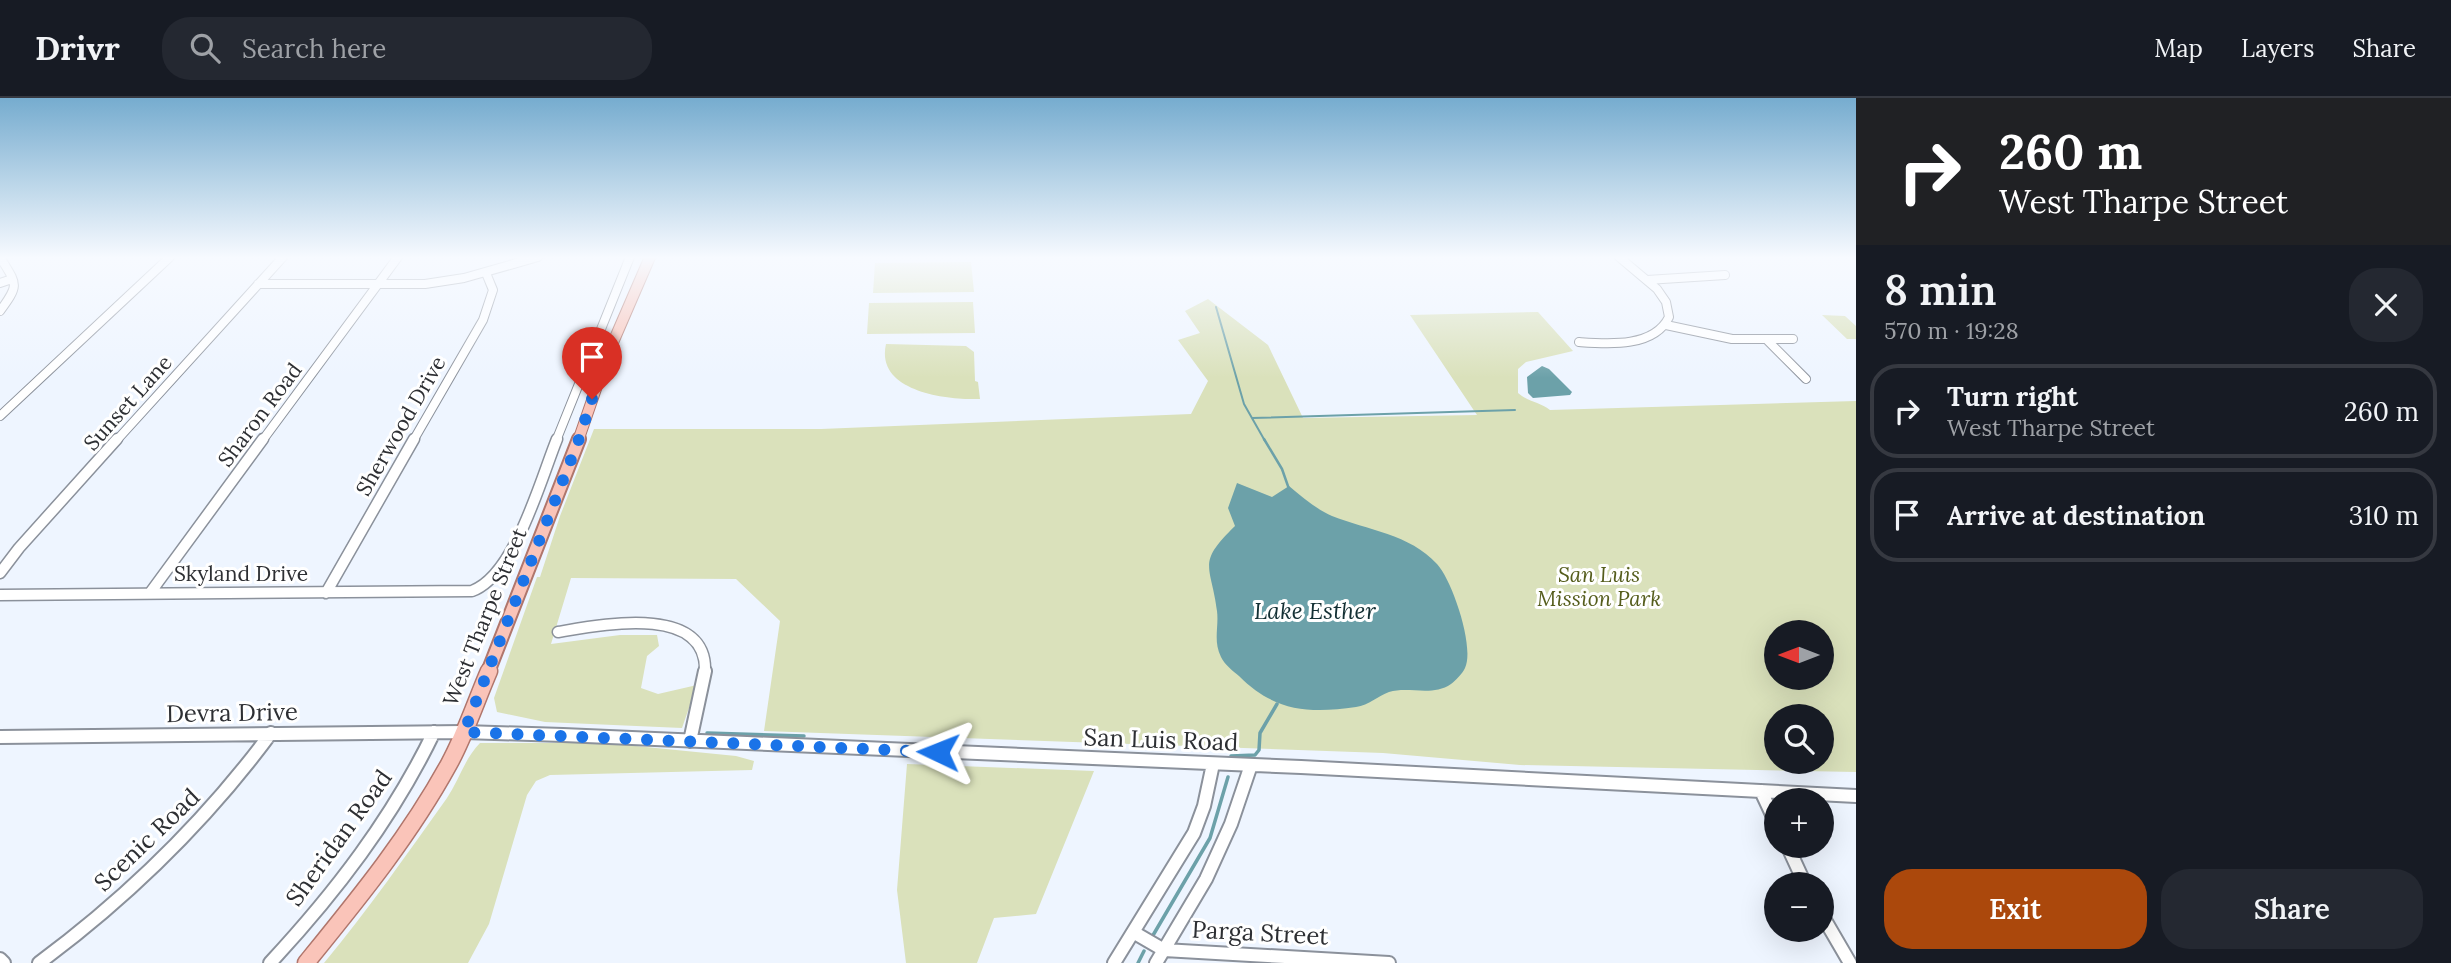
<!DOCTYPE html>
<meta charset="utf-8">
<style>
:root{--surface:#171b24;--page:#242831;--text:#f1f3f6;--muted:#9ea1a6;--line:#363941;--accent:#ab480c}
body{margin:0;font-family:Lora,serif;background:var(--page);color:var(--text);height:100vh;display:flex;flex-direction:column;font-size:26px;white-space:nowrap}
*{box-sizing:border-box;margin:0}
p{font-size:23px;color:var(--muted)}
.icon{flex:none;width:38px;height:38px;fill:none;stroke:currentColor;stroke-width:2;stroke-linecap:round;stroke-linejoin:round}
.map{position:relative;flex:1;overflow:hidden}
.panel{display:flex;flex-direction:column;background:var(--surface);width:595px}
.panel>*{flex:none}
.banner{background:#202124;color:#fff;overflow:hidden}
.needle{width:46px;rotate:270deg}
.controls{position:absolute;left:1764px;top:522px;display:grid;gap:14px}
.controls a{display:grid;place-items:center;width:70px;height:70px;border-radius:50%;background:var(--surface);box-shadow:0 7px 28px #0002;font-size:35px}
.pin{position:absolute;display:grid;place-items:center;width:60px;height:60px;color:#fff;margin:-72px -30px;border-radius:50% 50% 50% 0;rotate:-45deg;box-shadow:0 0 7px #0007}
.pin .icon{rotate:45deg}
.me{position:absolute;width:77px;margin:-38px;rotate:272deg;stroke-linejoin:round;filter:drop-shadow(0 0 5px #0008)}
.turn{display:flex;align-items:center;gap:24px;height:147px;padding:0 28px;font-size:32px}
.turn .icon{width:91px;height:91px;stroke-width:2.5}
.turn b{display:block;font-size:49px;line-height:60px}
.round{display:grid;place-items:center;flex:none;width:74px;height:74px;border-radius:28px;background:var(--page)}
.overview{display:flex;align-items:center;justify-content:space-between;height:119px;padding:0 28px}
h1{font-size:42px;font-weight:600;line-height:52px}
.cta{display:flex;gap:14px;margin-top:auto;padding:14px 28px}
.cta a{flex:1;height:80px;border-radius:28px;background:var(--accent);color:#fff;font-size:28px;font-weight:600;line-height:80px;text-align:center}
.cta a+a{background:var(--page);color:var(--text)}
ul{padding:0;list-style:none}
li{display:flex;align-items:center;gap:21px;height:94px;margin:0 14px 10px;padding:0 14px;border:4px solid var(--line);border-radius:28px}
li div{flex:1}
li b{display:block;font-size:26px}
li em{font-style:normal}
header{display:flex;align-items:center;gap:42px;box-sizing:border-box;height:98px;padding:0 35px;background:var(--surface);border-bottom:2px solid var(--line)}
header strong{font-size:33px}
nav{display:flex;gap:38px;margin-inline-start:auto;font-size:24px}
.search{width:490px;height:63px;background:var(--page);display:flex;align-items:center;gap:18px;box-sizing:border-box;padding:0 24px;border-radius:28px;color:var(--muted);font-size:26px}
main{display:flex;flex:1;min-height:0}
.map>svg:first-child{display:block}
.green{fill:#dae1bb;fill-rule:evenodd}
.water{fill:#6ca1a9}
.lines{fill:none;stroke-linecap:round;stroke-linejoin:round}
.stream-far2{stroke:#6ca1a9;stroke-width:2}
.stream-far1{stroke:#6ca1a9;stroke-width:2.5}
.stream{stroke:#6ca1a9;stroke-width:3.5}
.minor-far2-casing{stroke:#8b919b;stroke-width:10}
.minor-far1-casing{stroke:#8b919b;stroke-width:13}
.minor-casing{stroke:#8b919b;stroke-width:16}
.major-far2-casing{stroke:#b0766c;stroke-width:12}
.major-far1-casing{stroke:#b0766c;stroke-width:16}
.major-casing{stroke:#b0766c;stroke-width:19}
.minor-far2{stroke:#fff;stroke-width:8}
.minor-far1{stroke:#fff;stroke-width:10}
.minor{stroke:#fff;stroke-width:12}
.major-far2{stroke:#fac4b9;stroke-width:10}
.major-far1{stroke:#fac4b9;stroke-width:12}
.major{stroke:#fac4b9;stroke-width:16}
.route{stroke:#1a73e8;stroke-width:12;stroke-dasharray:0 21.6}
.labels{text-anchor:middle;stroke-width:6;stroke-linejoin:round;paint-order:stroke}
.street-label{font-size:21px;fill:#2d2f33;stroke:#fff}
.park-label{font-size:21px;font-style:italic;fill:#555d1c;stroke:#fff}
.water-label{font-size:23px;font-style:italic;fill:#143034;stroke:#fff}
.near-street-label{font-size:24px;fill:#2d2f33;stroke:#fff}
</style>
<header>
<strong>Drivr</strong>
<div class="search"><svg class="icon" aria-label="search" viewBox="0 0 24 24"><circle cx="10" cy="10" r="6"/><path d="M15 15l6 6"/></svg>Search here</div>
<nav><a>Map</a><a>Layers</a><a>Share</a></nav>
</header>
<main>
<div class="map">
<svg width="1856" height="865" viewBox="0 0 1856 865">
<rect width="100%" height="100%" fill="#eef5ff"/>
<!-- green -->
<path class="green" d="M971 164 974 194 873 195 875 165Z
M1208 201 1268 247 1303 320 1477 317 1410 217 1538 214 1573 253 1526 264 1518 271V295C1528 304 1540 304 1550 312L1856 303V674L1520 667 1383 655 764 633 780 523 736 481 571 480 551 546 620 537H657L659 548 647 558 641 590 658 596 697 587 682 630 545 624 497 614 494 600 537 479H540L560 418 594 331H821L1191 316 1208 283 1178 242 1200 235 1185 213ZM1776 534H1822V579H1776ZM1776 618H1822V663H1776Z
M973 204 975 235 867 236 869 205Z
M1822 217 1845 218 1856 228V241H1847Z
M886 246 966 248 974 254 975 283 978 284 980 301C948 302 875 294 886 246Z
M480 645H606L736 658 754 663 752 672 550 677 536 683 527 697 489 826 468 865H324C368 812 407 756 447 700 459 682 465 660 480 645Z
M907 666 1094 673 1036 816 994 820 977 865H906L897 792Z"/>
<!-- water -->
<path class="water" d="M1542 268 1549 271 1572 294 1570 297 1533 300 1528 295 1527 279Z
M1237 385 1272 399 1289 388C1302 399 1316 411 1332 418 1367 432 1410 436 1437 466 1452 482 1475 549 1465 570 1463 575 1455 583 1451 586 1432 599 1409 588 1389 594 1378 598 1369 607 1356 609 1308 616 1274 613 1239 578 1233 573 1224 566 1221 559 1213 543 1219 529 1217 513 1211 466 1196 466 1235 428L1228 410Z"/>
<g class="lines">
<!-- stream-far2 -->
<path class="stream-far2" d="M1216 209 1244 306 1265 343
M1252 320 1515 312"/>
<!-- stream-far1 -->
<path class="stream-far1" d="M1264 341 1282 371 1289 391"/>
<!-- stream -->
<path class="stream" d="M707 635 804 638
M1231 658 1255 657 1259 652 1260 635 1277 606
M1152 839 1210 740 1228 679
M1138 865 1144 853"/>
<defs>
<path id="minor-far2" d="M0 159C17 187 20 186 0 213
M1647 182 1725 177
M0 185 12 181
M258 186H425L464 180 538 159
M1666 227 1732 241H1793
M1768 243 1806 281
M1579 244C1608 246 1654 250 1669 219L1666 204 1657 191 1619 159
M0 318 170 159
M116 343 283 159
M262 343 398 159
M413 343 483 222 493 192 486 175
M556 343 630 159"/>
<path id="minor-far1" d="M0 475 19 450 117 341
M150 495 263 341
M326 495 414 341
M0 497 472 493C515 477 540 383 557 341
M558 534C600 527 708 505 705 574"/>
<path id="minor" d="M0 639 464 634 563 637 1301 669 1856 698
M690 643 705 573
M1761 693 1776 725
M1787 747 1805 786
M1822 817 1850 865
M1133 834 1164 852 1389 865
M0 861 4 865
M39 865C128 799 205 724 271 635
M270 865C335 795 392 721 434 634
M1114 865 1194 735 1204 708 1213 666
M1156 865 1206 781 1231 726 1251 667"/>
<path id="major-far2" d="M578 343 608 256 650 159"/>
<path id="major-far1" d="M488 574 579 341"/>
<path id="major" d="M306 865C358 801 409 739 449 666 465 637 476 603 489 573"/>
</defs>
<!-- minor-far2 casing -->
<use href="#minor-far2" class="minor-far2-casing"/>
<!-- minor-far1 casing -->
<use href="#minor-far1" class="minor-far1-casing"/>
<!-- minor casing -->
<use href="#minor" class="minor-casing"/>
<!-- major-far2 casing -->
<use href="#major-far2" class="major-far2-casing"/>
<!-- major-far1 casing -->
<use href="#major-far1" class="major-far1-casing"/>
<!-- major casing -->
<use href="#major" class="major-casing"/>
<!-- minor-far2 -->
<use href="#minor-far2" class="minor-far2"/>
<!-- minor-far1 -->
<use href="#minor-far1" class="minor-far1"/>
<!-- minor -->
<use href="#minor" class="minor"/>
<!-- major-far2 -->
<use href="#major-far2" class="major-far2"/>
<!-- major-far1 -->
<use href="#major-far1" class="major-far1"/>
<!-- major -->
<use href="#major" class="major"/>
</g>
<!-- sky -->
<linearGradient id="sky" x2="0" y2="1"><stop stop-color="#76accf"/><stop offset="0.57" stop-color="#f7faff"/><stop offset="1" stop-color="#f7faff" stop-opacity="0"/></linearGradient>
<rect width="1856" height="280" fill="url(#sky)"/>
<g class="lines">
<!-- route -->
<path class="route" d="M592 301 578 344 464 634 938 654"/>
</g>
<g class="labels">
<!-- street labels -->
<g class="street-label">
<text transform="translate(128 305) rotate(-48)" y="7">Sunset Lane</text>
<text transform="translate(260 317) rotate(-53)" y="7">Sharon Road</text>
<text transform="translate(401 328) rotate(-60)" y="7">Sherwood Drive</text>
<text x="241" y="483">Skyland Drive</text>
<text transform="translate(485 519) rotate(-68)" y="7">West Tharpe Street</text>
</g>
<!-- park labels -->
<g class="park-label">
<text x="1599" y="484">San Luis<tspan x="1599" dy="24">Mission Park</tspan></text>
</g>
<!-- water labels -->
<g class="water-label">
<text x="1315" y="521">Lake Esther</text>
</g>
<!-- near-street labels -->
<g class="near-street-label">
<text transform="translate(232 615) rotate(-1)" y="8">Devra Drive</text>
<text transform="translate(1161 642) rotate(2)" y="8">San Luis Road</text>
<text transform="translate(339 740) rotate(-54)" y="8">Sheridan Road</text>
<text transform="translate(147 742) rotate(-44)" y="8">Scenic Road</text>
<text transform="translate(1260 835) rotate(3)" y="8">Parga Street</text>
</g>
</g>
</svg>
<div class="controls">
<a><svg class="needle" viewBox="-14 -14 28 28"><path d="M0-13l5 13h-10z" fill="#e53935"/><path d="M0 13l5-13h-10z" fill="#9ea1a6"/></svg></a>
<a><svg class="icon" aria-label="search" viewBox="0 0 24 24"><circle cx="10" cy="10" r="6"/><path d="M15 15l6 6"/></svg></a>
<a>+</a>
<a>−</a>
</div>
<div class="pin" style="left:592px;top:301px;background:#d93025"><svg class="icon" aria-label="arrive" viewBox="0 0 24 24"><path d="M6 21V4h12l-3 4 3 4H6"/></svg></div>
<svg class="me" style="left:938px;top:654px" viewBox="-20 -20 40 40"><path d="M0-17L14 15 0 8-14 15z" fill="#1a73e8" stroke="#fff" stroke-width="4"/></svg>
</div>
<section class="panel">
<div class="banner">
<div class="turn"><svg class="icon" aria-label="right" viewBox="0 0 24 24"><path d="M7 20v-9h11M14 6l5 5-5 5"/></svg><div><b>260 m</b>West Tharpe Street</div></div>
</div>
<div class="overview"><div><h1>8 min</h1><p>570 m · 19:28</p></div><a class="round"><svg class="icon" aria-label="close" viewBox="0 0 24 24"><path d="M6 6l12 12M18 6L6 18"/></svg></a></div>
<ul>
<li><svg class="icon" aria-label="right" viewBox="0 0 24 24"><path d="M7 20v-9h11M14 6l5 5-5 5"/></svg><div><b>Turn right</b><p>West Tharpe Street</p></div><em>260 m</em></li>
<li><svg class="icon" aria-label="arrive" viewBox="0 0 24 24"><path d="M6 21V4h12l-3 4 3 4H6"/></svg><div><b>Arrive at destination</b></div><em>310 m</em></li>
</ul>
<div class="cta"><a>Exit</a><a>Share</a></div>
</section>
</main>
